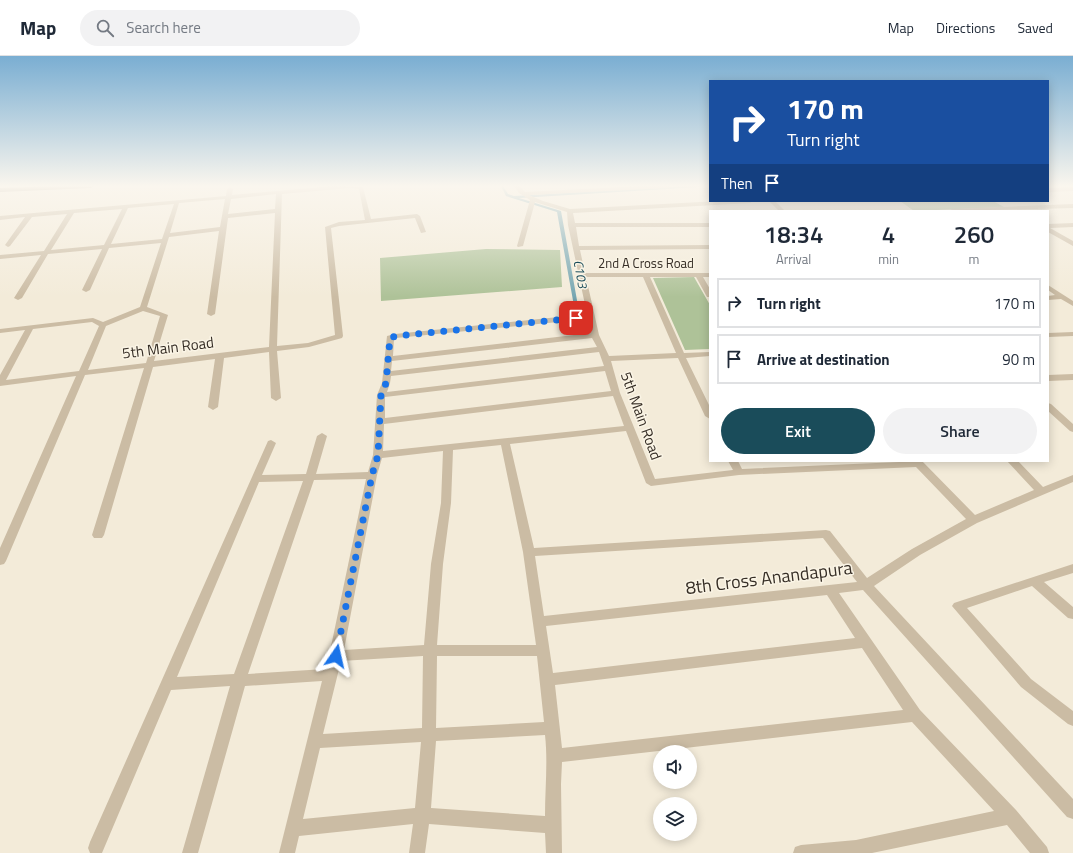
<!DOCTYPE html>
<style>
:root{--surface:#fff;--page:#f2f2f3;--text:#1f2937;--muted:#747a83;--line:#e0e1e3;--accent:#1a4c5a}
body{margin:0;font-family:"Titillium Web",sans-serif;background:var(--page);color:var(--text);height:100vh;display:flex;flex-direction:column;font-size:15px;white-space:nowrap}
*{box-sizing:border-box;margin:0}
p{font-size:13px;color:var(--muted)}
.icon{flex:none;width:22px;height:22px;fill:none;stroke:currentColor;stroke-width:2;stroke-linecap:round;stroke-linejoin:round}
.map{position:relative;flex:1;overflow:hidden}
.details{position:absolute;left:709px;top:154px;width:340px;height:252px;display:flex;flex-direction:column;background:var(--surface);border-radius:0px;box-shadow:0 2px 10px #0003}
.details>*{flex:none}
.top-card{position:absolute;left:709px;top:24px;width:340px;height:122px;border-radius:0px;box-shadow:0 2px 10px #0003;background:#1a4fa0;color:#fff;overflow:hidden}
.controls{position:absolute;left:653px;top:689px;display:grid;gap:8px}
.controls a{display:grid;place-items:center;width:44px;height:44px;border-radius:50%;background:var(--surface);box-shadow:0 2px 10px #0003;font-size:20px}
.pin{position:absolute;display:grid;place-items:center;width:34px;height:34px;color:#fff;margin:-17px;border-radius:8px;box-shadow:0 2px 6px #0006}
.me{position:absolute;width:44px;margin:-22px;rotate:11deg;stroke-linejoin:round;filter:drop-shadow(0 0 3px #0008)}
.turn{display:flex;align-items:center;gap:14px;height:84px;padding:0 12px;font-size:18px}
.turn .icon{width:52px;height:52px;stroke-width:2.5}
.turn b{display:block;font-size:28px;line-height:34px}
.then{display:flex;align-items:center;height:38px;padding:0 12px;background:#0003;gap:8px;font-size:15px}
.eta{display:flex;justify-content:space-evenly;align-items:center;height:68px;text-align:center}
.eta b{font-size:24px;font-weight:600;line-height:28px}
.cta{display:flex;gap:8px;margin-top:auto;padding:8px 12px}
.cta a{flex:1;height:46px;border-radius:24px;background:var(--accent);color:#fff;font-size:16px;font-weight:600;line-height:46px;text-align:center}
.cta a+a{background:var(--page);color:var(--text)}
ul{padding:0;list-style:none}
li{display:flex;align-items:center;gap:12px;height:50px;margin:0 8px 6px;padding:0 4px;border:2px solid var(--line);border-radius:0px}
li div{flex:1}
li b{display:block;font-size:15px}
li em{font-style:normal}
header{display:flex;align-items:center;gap:24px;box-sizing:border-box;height:56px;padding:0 20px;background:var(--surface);border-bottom:1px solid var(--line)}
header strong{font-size:19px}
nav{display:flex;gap:22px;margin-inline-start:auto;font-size:14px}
.search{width:280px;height:36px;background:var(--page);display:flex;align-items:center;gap:10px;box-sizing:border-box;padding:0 14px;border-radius:22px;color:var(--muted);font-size:15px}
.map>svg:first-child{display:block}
.green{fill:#aec298}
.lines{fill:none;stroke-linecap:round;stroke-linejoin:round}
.stream{fill:#76a6b1;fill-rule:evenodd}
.minor{fill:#cbbca4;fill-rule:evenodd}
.major{fill:#796756;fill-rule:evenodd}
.route{stroke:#1a73e8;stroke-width:7;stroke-dasharray:0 12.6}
.labels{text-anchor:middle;stroke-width:3;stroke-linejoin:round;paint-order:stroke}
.far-street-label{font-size:13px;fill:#362e26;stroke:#faf4e5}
.far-water-label{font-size:13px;font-style:italic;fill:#1a4c5a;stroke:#faf4e5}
.street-label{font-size:15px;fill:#362e26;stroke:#faf4e5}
.near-street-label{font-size:18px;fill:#362e26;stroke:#faf4e5}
</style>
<header>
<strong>Map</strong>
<div class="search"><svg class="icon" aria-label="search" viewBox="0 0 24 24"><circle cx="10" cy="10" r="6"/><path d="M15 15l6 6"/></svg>Search here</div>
<nav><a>Map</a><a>Directions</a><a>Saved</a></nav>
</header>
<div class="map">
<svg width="1073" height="797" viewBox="0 0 1073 797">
<rect width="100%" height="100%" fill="#f3ebd9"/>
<!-- green -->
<path class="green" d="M900 145H993L1004 151 914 155Z
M486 193 560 194 562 231 381 245 380 202Z
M694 221 710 249V293L685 294 653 222Z"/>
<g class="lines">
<!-- stream -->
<path class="stream" d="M501 130H503L508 138 514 140 686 130H701L700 131 519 142 561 155 580 261 578 262 576 261 557 156 506 140Z"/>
<!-- minor -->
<path class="minor" d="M333 130 363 131 371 163 417 158 420 160 426 176 421 177 415 162 339 170 331 172 343 280 342 282 309 291 277 295 281 342 276 345 271 342 269 296 224 302 218 351 213 354 208 351 215 303 153 311 104 479 102 482H94L92 479 144 312 85 319 6 505 4 508 0 509V492L76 320 0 330V319L25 274 0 277V273L93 262 103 266 140 251 161 187 109 192 90 234 86 236 82 234 102 193 48 198 22 242 18 244 14 242 41 199 0 203V199L44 195 67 158 32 161 10 190 8 191 5 189 25 161 0 164V160L226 140 227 133 230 131 233 133 232 139ZM350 132 359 133 365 164 339 166 325 171 335 279 308 287 277 290 282 138ZM276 138 275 153 228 158 231 143ZM225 143 220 171 170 177 179 147ZM174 148 162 183 111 188 128 152ZM122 153 104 189 51 194 74 157ZM275 157 269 291 154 305 168 259 147 251 169 181 219 175 207 258 211 260 215 258 228 162ZM143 255 160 260 146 307 88 314 106 270ZM92 266 99 270 79 315 6 324 33 273Z
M514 130H520L525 136 640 130H670L667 132 529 139 543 145 570 153 719 145H753L750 147 573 157 575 167H710V171H576L579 190 710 189V193L580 194 585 217H710V221H703L710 233V241H707L696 221H650L684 297 710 296V300L686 302 710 351V363L705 360 678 302 611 305 620 337 655 423 733 414 728 405H738L742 413 922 405 975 459 1034 434 1007 405H1018L1043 431 1073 419V426L977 467 920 499 874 530 1073 743V763L1067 761 863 534 839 537 920 654 1016 754 1047 791 1049 797H1030L1007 769 872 797H793L795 791 801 789 856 784 994 755 912 666 562 706 561 728 562 797H546L545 777 429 768 425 797H409L413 768 299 780 295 797H279L322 625 245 630 198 797H182L230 630 171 634 102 797H90L88 792 90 786 268 385 271 384 276 387 262 419 306 418 317 380 322 377 327 380 316 418 368 416 373 399 377 339 382 327 387 280 395 278 587 258 568 169 567 156 535 146 523 190 518 191 517 190 530 144 519 137ZM586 221H643L676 297 609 300 599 279ZM588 263 591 277 393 300 394 283 396 282ZM592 282 597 291 391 315 392 305ZM599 296 604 310 387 336 390 327 391 320ZM605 315 611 335 385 362V341ZM613 340 624 370 383 395 384 368ZM626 375 646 427 651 430 739 419 916 411 966 463 912 493 867 522 830 475 826 474 534 492 510 388ZM501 389 523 496 536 589H437L443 508 451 447 453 394ZM443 395 441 447 431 508 424 589 344 594 377 419 382 402ZM366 423 329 600 325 613 248 618 314 424ZM303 425 234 618 177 621 259 426ZM823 482 857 526 544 560 535 500ZM827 539 855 582 553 617 546 570ZM862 592 903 654 562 692 555 629ZM423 600 422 672 323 678 341 605ZM437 600H537L544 666 436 672ZM545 679C548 706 545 733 545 760L431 752 436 685ZM421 686 415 752 303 763 320 692Z
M1073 131V135L1048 136V132Z
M769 145H775L785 155H779Z
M1073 148V152L949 155 952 153Z
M1073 167V171L1050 172 1073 185V190L1048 176V168Z
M1048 229 1073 245V250L1061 243 1048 244V240L1055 239 1048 234Z
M1073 276V280L1048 281V277Z
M1073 318V324L1048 325V319Z
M1048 347 1051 348 1073 368V376L1070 375 1048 355Z
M1073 508V517L1044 526 1073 551V563L1068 562 1032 530 967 552 1031 623 1073 655V670L1068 668 1021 631 952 550 954 547Z"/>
<!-- major -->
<path class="major" d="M56 130H94L91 132 0 136V132Z"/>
</g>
<!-- sky -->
<linearGradient id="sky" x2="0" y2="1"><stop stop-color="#7aaed2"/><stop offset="0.54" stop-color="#faf6ee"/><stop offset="1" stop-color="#faf6ee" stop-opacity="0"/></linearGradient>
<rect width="1073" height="241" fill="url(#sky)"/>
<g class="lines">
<!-- route -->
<path class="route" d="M336 600 372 419 378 399 381 339 386 327 390 282 396 280 576 262"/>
</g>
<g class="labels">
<!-- far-street labels -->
<g class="far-street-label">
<text x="646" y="212">2nd A Cross Road</text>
</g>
<!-- far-water labels -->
<g class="far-water-label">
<text transform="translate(581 218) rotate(80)" y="5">C103</text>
</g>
<!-- street labels -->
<g class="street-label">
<text transform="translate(168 292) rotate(-7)" y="5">5th Main Road</text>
<text transform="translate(641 360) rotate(70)" y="5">5th Main Road</text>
</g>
<!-- near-street labels -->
<g class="near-street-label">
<text transform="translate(769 522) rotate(-7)" y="6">8th Cross Anandapura</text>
</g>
</g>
</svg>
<div class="controls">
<a><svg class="icon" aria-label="sound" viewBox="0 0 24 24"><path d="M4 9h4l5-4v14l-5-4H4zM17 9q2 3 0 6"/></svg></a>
<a><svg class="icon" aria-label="layers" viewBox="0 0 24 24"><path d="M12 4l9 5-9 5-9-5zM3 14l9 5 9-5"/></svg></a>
</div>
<div class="pin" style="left:576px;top:262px;background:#d93025"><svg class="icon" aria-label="arrive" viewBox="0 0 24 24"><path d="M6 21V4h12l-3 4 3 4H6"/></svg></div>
<svg class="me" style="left:336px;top:600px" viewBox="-20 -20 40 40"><path d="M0-17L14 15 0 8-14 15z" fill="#1a73e8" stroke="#fff" stroke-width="4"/></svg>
<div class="top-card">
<div class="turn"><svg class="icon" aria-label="right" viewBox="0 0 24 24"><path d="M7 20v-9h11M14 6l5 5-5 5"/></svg><div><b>170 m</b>Turn right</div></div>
<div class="then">Then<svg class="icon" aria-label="arrive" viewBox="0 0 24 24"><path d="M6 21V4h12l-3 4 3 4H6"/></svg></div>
</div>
<section class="details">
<div class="eta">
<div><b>18:34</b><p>Arrival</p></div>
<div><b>4</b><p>min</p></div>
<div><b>260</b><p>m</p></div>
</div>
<ul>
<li><svg class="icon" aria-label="right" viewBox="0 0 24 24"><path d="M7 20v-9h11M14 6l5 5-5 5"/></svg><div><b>Turn right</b></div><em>170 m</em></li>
<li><svg class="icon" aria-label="arrive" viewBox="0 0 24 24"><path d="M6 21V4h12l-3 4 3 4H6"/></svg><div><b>Arrive at destination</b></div><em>90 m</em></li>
</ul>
<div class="cta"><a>Exit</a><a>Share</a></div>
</section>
</div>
